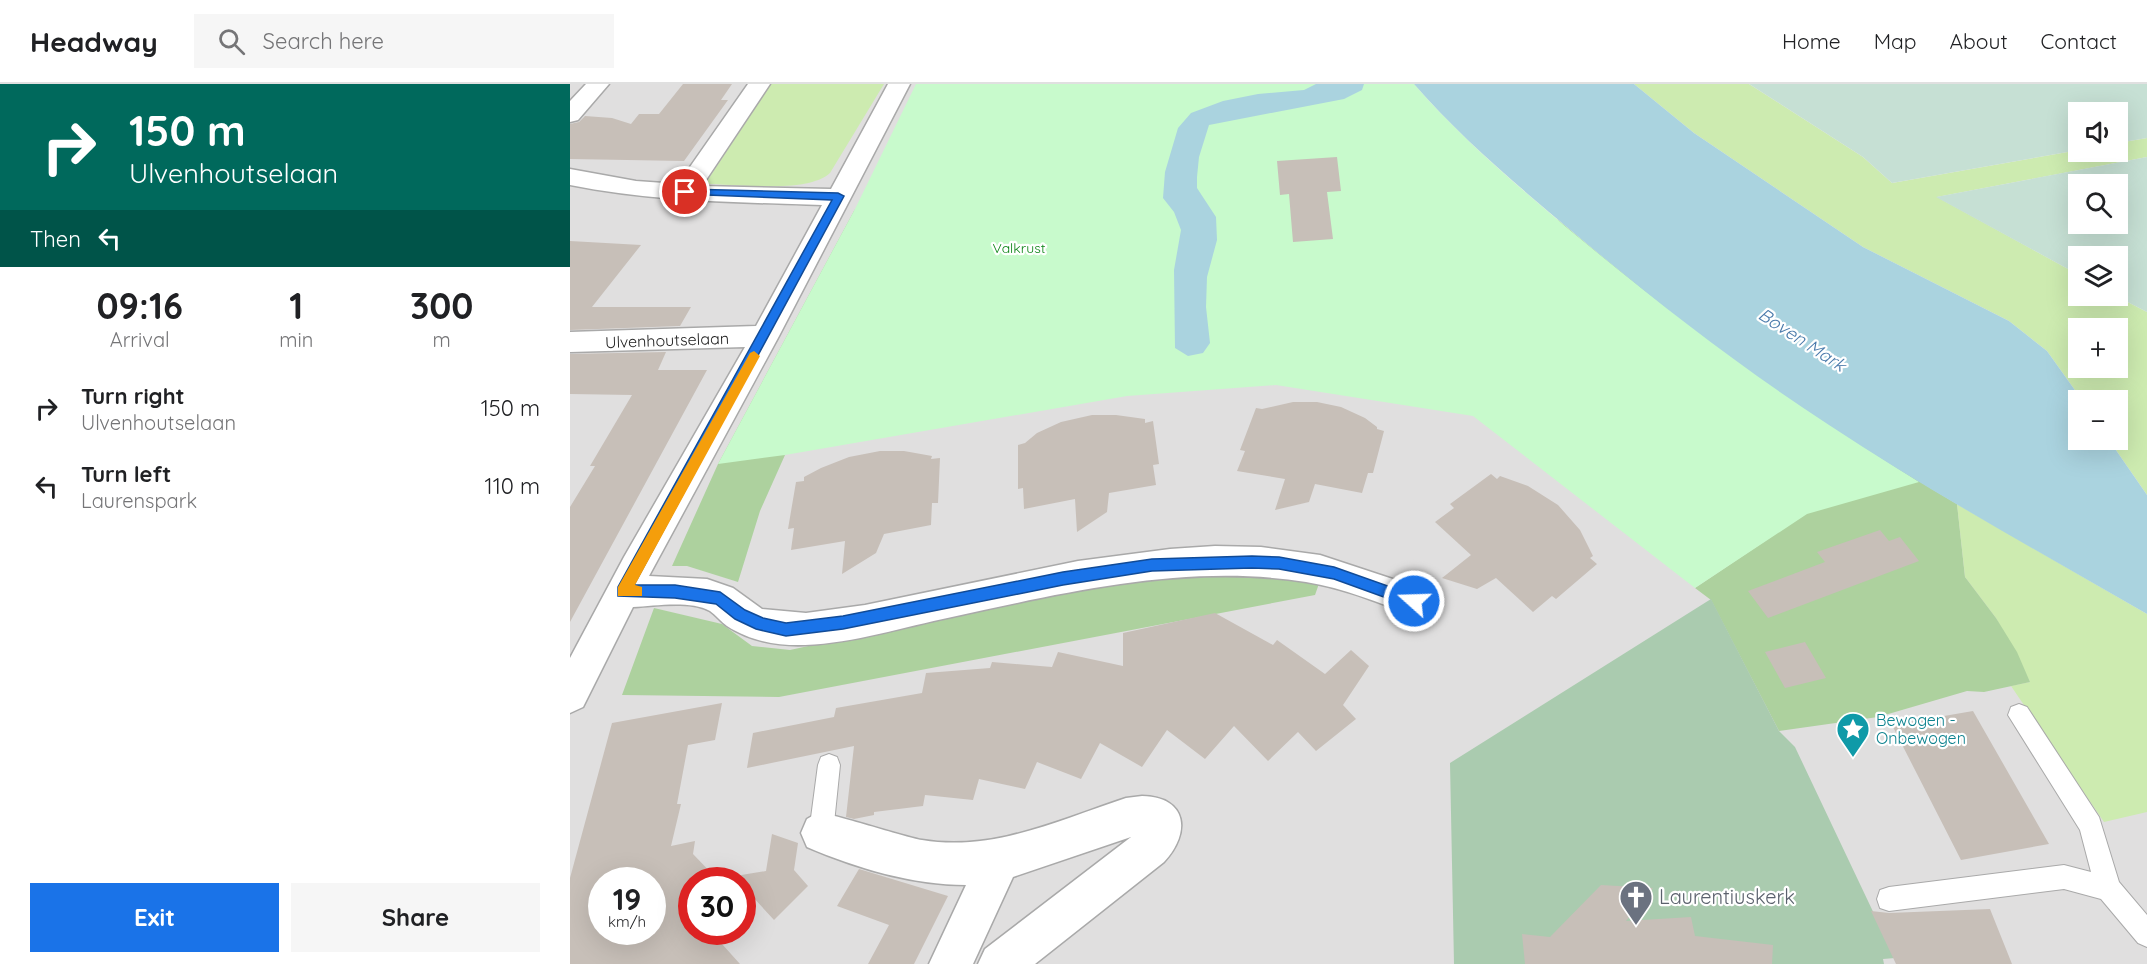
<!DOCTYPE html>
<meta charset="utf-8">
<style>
:root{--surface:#fff;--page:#f6f6f6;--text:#202124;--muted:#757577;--line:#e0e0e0;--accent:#1a73e8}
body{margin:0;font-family:Quicksand,sans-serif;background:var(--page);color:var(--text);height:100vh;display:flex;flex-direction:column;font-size:22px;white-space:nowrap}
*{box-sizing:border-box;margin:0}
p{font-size:20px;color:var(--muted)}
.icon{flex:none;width:33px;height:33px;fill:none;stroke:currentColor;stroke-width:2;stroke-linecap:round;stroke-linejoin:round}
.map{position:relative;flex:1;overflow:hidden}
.panel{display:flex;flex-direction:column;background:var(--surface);width:570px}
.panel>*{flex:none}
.guide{background:#00695c;color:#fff;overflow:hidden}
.buttons{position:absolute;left:1498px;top:18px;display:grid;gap:12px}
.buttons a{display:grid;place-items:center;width:60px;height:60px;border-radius:0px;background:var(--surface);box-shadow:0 6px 24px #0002;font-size:30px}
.speed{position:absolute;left:18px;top:783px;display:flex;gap:12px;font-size:30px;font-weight:700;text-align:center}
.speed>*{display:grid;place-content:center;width:78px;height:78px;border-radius:50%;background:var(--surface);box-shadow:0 6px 24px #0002;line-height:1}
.speed small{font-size:15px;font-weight:400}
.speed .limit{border:9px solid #d22;background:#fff;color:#111}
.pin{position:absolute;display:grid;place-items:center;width:51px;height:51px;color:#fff;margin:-26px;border:3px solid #fff;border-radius:50%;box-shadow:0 2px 6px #0007}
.me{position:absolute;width:66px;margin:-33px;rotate:290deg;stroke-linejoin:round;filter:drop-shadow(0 0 4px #0008)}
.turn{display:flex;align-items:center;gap:21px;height:126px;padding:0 30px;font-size:27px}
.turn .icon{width:78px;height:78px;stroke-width:2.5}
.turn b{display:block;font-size:42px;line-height:51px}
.then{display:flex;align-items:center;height:57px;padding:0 30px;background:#0003;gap:12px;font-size:22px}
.eta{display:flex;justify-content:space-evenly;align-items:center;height:102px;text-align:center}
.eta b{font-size:36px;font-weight:700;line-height:42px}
.button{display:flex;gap:12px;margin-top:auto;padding:12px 30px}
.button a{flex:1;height:69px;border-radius:0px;background:var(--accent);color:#fff;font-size:24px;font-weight:700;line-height:69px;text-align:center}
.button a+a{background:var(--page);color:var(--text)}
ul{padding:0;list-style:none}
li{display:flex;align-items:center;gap:18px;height:78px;padding:0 30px}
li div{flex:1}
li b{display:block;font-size:22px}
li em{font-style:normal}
header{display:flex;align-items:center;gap:36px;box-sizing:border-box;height:84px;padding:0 30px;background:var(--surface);border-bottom:2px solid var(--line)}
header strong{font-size:28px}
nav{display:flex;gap:33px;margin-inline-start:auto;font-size:21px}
.search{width:420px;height:54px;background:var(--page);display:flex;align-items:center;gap:15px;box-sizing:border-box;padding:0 21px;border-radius:0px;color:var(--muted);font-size:22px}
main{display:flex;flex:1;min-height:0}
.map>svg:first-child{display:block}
.residential{fill:#e0dfdf;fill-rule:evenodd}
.grass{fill:#cdebb0;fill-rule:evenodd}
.forest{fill:#add19e}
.wetland{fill:#c6e0d4;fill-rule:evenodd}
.cemetery{fill:#aacbaf}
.park{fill:#c8facc}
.water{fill:#aad3df}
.building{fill:#c7bfb8;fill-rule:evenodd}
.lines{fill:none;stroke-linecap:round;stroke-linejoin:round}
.service-casing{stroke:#a9a9a9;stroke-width:2}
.minor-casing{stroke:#a9a9a9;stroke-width:3}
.service{fill:#fff;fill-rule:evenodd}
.minor{fill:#fff;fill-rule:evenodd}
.route{fill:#1a73e8;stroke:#114b97;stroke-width:1.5}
.slow{fill:#f59e0b}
.labels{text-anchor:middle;stroke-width:4.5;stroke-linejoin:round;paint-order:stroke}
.far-park-label{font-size:14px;fill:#0c8416;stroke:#fff}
.street-label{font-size:16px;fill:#222;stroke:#fff}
.culture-label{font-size:16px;fill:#0d838f;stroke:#fff;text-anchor:start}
.water-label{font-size:18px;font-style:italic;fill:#4a7aab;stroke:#fff}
.near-worship-label{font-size:20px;fill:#5b616d;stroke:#fff;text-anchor:start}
</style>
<header>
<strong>Headway</strong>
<div class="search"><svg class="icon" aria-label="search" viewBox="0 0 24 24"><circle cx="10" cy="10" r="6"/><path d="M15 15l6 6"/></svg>Search here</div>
<nav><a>Home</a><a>Map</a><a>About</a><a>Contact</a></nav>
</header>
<main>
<section class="panel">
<div class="guide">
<div class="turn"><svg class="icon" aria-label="right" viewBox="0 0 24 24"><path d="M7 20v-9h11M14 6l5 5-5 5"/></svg><div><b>150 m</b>Ulvenhoutselaan</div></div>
<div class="then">Then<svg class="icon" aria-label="left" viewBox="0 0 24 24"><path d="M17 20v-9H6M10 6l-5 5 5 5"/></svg></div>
</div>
<div class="eta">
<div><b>09:16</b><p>Arrival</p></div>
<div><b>1</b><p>min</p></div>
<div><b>300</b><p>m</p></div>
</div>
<ul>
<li><svg class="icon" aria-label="right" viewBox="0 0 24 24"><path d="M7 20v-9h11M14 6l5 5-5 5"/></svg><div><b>Turn right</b><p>Ulvenhoutselaan</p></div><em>150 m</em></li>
<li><svg class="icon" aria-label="left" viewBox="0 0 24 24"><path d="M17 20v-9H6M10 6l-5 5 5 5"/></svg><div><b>Turn left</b><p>Laurenspark</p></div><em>110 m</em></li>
</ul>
<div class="button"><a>Exit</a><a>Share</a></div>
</section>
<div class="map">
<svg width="1577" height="880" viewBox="0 0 1577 880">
<rect width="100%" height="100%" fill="#f2efe9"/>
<!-- residential -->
<path class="residential" d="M0 0H805L1395 493 1577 687V880H0ZM32 796H82V848H32ZM122 796H172V848H122Z"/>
<!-- grass -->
<path class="grass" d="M201 0H314L260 89C237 110 167 100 135 100Z
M1064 0H1179L1293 73 1322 99 1509 66 1548 68V59L1577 54V73L1367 113 1509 191V212H1546L1577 228V411L1539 356H1548V316H1512L1477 267 1439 237 1293 163 1124 49ZM1509 244H1548V284H1509Z
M1387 420 1577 530V728L1534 738 1441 602 1460 598 1426 534 1395 493Z"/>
<!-- forest -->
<path class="forest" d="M285 125 215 371 190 427 168 498 117 482H102L148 380Z
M987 135C1113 241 1245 336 1387 420L1395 493 1426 534 1447 568 1460 598 1414 608 1397 607 1308 633 1209 647 1141 516 1125 504 1237 429Z
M602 489 751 494 745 511 209 613 52 611 84 524 152 540 182 562 220 566 527 499Z"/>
<!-- wetland -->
<path class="wetland" d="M1179 0H1577V54L1548 59V28H1509V66L1322 99 1293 73Z
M1577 73V228L1546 212 1548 172H1509V191L1366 113ZM1509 100H1548V140H1509Z"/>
<!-- cemetery -->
<path class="cemetery" d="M1141 515 1209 647 1225 663 1325 874 1313 875 1314 880H884L880 679Z"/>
<!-- park -->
<path class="park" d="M346 0H844C890 53 943 98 996 143 1110 238 1223 319 1349 398L1237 430 1125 504 903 332 706 301 557 312 215 371 148 380 285 125Z"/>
<!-- water -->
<path class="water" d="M746 0H794L792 6 774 15 639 41 629 73 627 93V104L646 133 647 156 637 193 636 223 640 259 633 269 618 272 605 264 604 186 611 146 604 128 593 114 595 88 608 44 621 29 653 17 688 10 734 6Z
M844 0H1064L1124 49 1293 163 1439 237 1477 267 1512 316H1509V356H1539L1577 411V530C1470 468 1362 409 1259 341 1170 283 1086 218 1004 149 948 102 892 55 844 0Z"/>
<!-- building -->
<path class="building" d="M113 0H162L151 16H158L114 77 0 75V40L9 38 15 32 42 34 61 40 69 30H89Z
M767 73 771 107 757 108 763 155 723 158 719 110 710 111 707 77Z
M0 157 71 161 22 223H121L110 242 0 246Z
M96 268 88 286H137L0 538V423L25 382H20L62 311 0 310V270Z
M723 318H747L771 323 795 334 807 343V345L814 347 803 389H798L792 409 745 400 739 418 705 426 715 395 667 387 675 367 670 366 686 324 692 325Z
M546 331 575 335V339L583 337 589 380 583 381 586 401 539 409 537 428 507 448 505 415 454 425 453 404 448 405V361L455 359 467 349 491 338 522 331Z
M334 367 362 372 361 375 370 374 368 419H362L361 441 314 450 306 469 272 490 275 457 221 466 224 444 218 445 226 398 234 397V393L251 384 279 373 310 367Z
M921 390 927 395 930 392 958 402 988 421 1010 446 1023 472 1020 474 1027 480 986 515 982 512 963 528 926 494 907 505 872 494 901 471 865 438 884 424 880 420Z
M1310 446 1319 457 1330 453 1349 477 1198 534 1178 507 1255 478 1247 468Z
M645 529 703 561 707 556 755 590 781 566 799 582 773 621 786 635 746 667 728 648 698 677 664 642 635 675 597 646 572 683 530 659 511 695 467 678 455 705 409 695 403 716 355 711 353 722 304 728V731L284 735 276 733 284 662 177 684 183 649 264 633 266 624 352 609 356 589 420 584 422 578 482 583 488 568 553 582V549Z
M1235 558 1256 594 1215 604 1195 568Z
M152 619 145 656 118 661 107 720H111L101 762 125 757 123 770 147 795 196 787 202 750 228 759 224 786 238 802 204 836 182 812 172 821V796H122V848H146L143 850 170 880H0V794L42 639ZM32 796H82V848H32Z
M1403 627 1479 760 1391 776 1322 641Z
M289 785 378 812 344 880H298L319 841 267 822Z
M1031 801 1083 804 1056 837 1121 833 1125 852 1203 861 1202 880H955L952 850 980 853Z
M1420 825 1442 880H1326L1301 827 1319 829Z"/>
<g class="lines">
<defs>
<path id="service" d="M1449 620 1457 623 1529 733 1549 798 1577 831V863L1568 859 1531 815 1494 805 1319 827 1310 824 1307 815 1310 806 1319 803 1494 781 1521 788 1510 746 1438 631 1441 623Z
M259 670 267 673 270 681 263 749 259 757 251 761 243 757 239 749 248 681 251 673Z"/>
<path id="minor" d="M16 0H39L8 36 0 38V17Z
M178 0H200L132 102 261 105 318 0H340L209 252 79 492 137 495 163 504 192 525 236 529 295 521 508 477 600 465 645 462 691 463 750 471 856 506 861 517 856 528 844 532C809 519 774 504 736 498 617 479 498 508 382 533 333 543 285 559 235 561 208 562 180 557 157 542 151 538 146 531 140 527 120 516 85 522 63 523L13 623 0 629V574L54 473 175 263 0 268V248L186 242 252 121C167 118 84 118 0 101V85L66 97 108 100Z
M572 712C618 713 621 749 594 778L465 880H408L415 865 561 753 443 793 403 880H359L396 801C343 801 286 784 237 763L231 749 237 735C241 733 245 730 249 729 258 728 334 753 352 756 423 768 489 736 556 714Z"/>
</defs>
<!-- service casing -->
<use href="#service" class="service-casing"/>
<!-- minor casing -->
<use href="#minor" class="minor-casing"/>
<!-- service -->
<use href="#service" class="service"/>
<!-- minor -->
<use href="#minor" class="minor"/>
</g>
<!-- route -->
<path class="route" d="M115 105 268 109 274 112 64 501H105L150 508 175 526 193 534 216 539 273 532 493 488 582 475 682 472 709 473 764 483 849 513 851 517 849 522 844 524 764 495 709 485 682 484 582 487 493 501 273 545 216 552 186 545 165 535 146 520 105 514 48 512V503L262 116 112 110V106Z"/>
<!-- slow -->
<path class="slow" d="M184 267 190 272 65 501 72 503V512H48V503L180 269Z"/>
<!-- icons -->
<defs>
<symbol id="sight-pin" viewBox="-11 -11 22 30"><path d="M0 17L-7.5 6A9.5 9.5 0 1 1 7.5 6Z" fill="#0f9aa8" stroke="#fff"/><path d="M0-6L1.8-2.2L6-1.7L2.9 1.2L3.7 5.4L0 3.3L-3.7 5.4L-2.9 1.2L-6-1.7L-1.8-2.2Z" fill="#fff"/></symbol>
<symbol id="church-pin" viewBox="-11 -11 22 30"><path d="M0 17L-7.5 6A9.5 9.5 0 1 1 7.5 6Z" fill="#6b7280" stroke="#fff"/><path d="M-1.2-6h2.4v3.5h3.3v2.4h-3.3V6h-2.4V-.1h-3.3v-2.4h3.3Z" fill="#fff"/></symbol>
</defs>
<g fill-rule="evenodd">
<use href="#sight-pin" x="1264" y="626" width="38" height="52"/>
<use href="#church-pin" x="1047" y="794" width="38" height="52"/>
</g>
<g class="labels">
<!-- far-park labels -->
<g class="far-park-label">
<text x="449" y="169">Valkrust</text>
</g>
<!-- street labels -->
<g class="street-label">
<text transform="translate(97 256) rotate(-2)" y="6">Ulvenhoutselaan</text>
</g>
<!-- culture labels -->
<g class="culture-label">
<text x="1306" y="642">Bewogen -<tspan x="1306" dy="18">Onbewogen</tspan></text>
</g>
<!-- water labels -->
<g class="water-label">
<text transform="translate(1232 256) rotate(33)" y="6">Boven Mark</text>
</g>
<!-- near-worship labels -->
<g class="near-worship-label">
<text x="1089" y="820">Laurentiuskerk</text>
</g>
</g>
</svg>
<div class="buttons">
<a><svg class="icon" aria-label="sound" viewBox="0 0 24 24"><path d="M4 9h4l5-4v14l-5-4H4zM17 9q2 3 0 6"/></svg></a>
<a><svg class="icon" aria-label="search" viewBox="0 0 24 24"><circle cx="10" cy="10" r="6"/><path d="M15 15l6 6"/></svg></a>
<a><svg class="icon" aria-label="layers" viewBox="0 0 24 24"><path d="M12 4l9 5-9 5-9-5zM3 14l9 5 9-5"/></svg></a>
<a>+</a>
<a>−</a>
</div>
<div class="speed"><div>19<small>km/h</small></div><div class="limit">30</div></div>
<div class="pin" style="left:115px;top:108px;background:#d93025"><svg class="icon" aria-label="arrive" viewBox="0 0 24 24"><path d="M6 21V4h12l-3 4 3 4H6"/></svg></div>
<svg class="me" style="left:844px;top:517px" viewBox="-20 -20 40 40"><circle r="17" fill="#1a73e8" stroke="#fff" stroke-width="3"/><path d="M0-11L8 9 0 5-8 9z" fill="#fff"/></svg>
</div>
</main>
